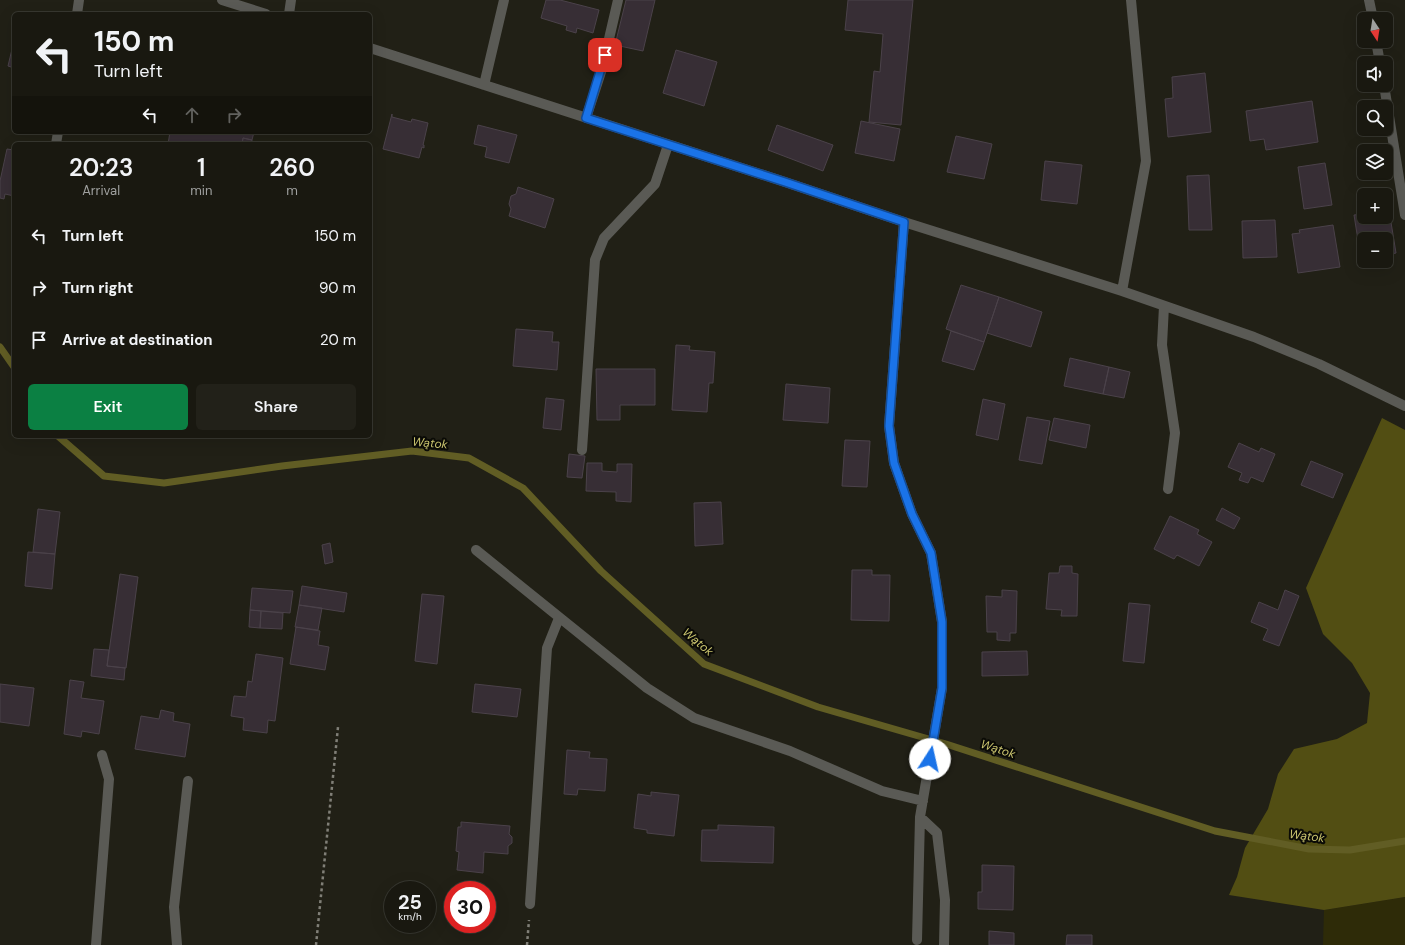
<!DOCTYPE html>
<meta charset="utf-8">
<style>
:root{--surface:#191810;--page:#222119;--text:#f1f3f6;--muted:#9fa09f;--line:#373730;--accent:#0b8043}
body{margin:0;font-family:"DM Sans",sans-serif;background:var(--page);color:var(--text);height:100vh;display:flex;flex-direction:column;font-size:15px;white-space:nowrap}
*{box-sizing:border-box;margin:0}
p{font-size:13px;color:var(--muted)}
.icon{flex:none;width:22px;height:22px;fill:none;stroke:currentColor;stroke-width:2;stroke-linecap:round;stroke-linejoin:round}
.map{position:relative;flex:1;overflow:hidden}
.sheet{position:absolute;left:12px;top:142px;width:360px;height:296px;display:flex;flex-direction:column;background:var(--surface);border-radius:6px;box-shadow:0 4px 16px #0002,0 0 0 1px var(--line)}
.sheet>*{flex:none}
.top-card{position:absolute;left:12px;top:12px;width:360px;height:122px;border-radius:6px;box-shadow:0 4px 16px #0002,0 0 0 1px var(--line);background:#191810;color:var(--text);overflow:hidden}
.needle{width:26px;rotate:168deg}
.controls{position:absolute;left:1357px;top:12px;display:grid;gap:8px}
.controls a{display:grid;place-items:center;width:36px;height:36px;border-radius:6px;background:var(--surface);box-shadow:0 4px 16px #0002,0 0 0 1px var(--line);font-size:20px}
.speed{position:absolute;left:384px;top:881px;display:flex;gap:8px;font-size:20px;font-weight:700;text-align:center}
.speed>*{display:grid;place-content:center;width:52px;height:52px;border-radius:50%;background:var(--surface);box-shadow:0 4px 16px #0002,0 0 0 1px var(--line);line-height:1}
.speed small{font-size:10px;font-weight:400}
.speed .limit{border:6px solid #d22;background:#fff;color:#111}
.pin{position:absolute;display:grid;place-items:center;width:34px;height:34px;color:#fff;margin:-17px;border-radius:8px;box-shadow:0 2px 6px #0006}
.me{position:absolute;width:44px;margin:-22px;rotate:10deg;stroke-linejoin:round;filter:drop-shadow(0 0 3px #0008)}
.turn{display:flex;align-items:center;gap:14px;height:84px;padding:0 16px;font-size:18px}
.turn .icon{width:52px;height:52px;stroke-width:2.5}
.turn b{display:block;font-size:28px;line-height:34px}
.lanes{display:flex;align-items:center;height:38px;padding:0 16px;background:#0003;justify-content:center;gap:20px;direction:ltr}
.lanes .off{opacity:.35}
.eta{display:flex;justify-content:space-evenly;align-items:center;height:68px;text-align:center}
.eta b{font-size:24px;font-weight:600;line-height:28px}
.primary-button{display:flex;gap:8px;margin-top:auto;padding:8px 16px}
.primary-button a{flex:1;height:46px;border-radius:6px;background:var(--accent);color:#fff;font-size:16px;font-weight:600;line-height:46px;text-align:center}
.primary-button a+a{background:var(--page);color:var(--text)}
ul{padding:0;list-style:none}
li{display:flex;align-items:center;gap:12px;height:52px;padding:0 16px}
li div{flex:1}
li b{display:block;font-size:15px}
li em{font-style:normal}
.map>svg:first-child{display:block}
.green{fill:#2e2b08}
.forest{fill:#524e13}
.lines{fill:none;stroke-linecap:round;stroke-linejoin:round}
.stream{stroke:#615d24;stroke-width:7}
.building{fill:#372e35;stroke:#4b424a}
.path{stroke:#807f77;stroke-width:2.5;stroke-dasharray:3 3;stroke-linecap:butt}
.minor{stroke:#5a5a55;stroke-width:10}
.route-casing{stroke:#114b97;stroke-width:10}
.route{stroke:#1a73e8;stroke-width:7}
.labels{text-anchor:middle;stroke-width:4;stroke-linejoin:round;paint-order:stroke}
.water-label{font-size:12px;font-style:italic;fill:#c9c36e;stroke:#0a0a06}
</style>
<div class="map">
<svg width="1405" height="945" viewBox="0 0 1405 945">
<rect width="100%" height="100%" fill="#212016"/>
<!-- green -->
<path class="green" d="M1405 897V945H1323L1324 910Z"/>
<!-- forest -->
<path class="forest" d="M1382 418 1405 430V897L1324 910 1229 895 1237 877 1245 848 1268 809 1278 774 1294 749 1337 739 1367 723 1370 693 1352 663 1323 634 1306 588Z"/>
<g class="lines">
<!-- stream -->
<path class="stream" d="M0 347 14 367
M58 436 104 476 164 483 282 466 412 451 469 458 523 488 601 571 704 664 818 707 946 744 1215 831 1309 849 1350 850 1405 841"/>
</g>
<!-- building -->
<path class="building" d="M546 0H560L599 10 593 33 577 28 576 33 566 30 567 26 541 18Z
M626 0H655L643 51 615 45Z
M848 0H913L901 125 869 122 874 71 880 72 883 34 845 30Z
M13 45H14V68L8 66Z
M676 50 717 62 704 106 663 93Z
M1205 73 1211 132 1168 137 1165 99 1173 98 1172 77Z
M1312 101 1318 142 1266 150 1264 139 1250 141 1246 111Z
M392 114V117L411 122 412 119 428 123 423 145H424V148L422 147 419 158 383 149Z
M861 121 900 129 894 161 855 153Z
M478 125 517 135 509 163 485 157 487 147 474 144Z
M777 125 833 145 823 171 768 150Z
M170 132H254L252 140 243 138 242 144H168Z
M956 136 992 144 984 179 947 172Z
M243 138 252 140V144H242Z
M7 149 14 150V196L5 194 4 199 0 198V181Z
M1045 161 1082 165 1077 204 1041 200Z
M1325 163 1332 205 1304 209 1298 167Z
M1209 175 1212 230H1189L1187 176Z
M518 187 554 199 545 228 509 216 511 209 509 204 511 196 516 194Z
M1386 210H1389L1396 253 1386 255V239H1364V253H1360L1354 215 1364 214V217H1386Z
M1275 220 1277 257 1243 258 1242 221Z
M1333 225 1340 267 1298 273 1292 234 1300 233 1299 230Z
M961 285 999 297 984 342 946 329Z
M999 297 1042 312 1031 347 987 333Z
M516 329 553 332 552 342H559L557 370 513 366Z
M951 331 984 342 974 370 942 361Z
M676 345 690 346 689 350 715 352 713 383H709L707 412 672 410Z
M1070 358 1109 367 1103 394 1064 386Z
M1109 367 1130 372 1124 398 1103 394Z
M596 369H655V405H620V420H597Z
M786 384 830 388 828 423 783 420Z
M546 398 564 400 561 430 543 428Z
M983 399 1005 404 998 440 976 435Z
M1027 417 1050 421 1042 464 1019 460Z
M1054 418 1090 425 1086 448 1049 440Z
M845 440 870 441 867 487 842 486Z
M1239 443 1259 452 1261 448 1275 454 1263 482 1251 477 1248 483 1239 480 1242 473 1228 467Z
M569 454 585 456 582 478 567 477Z
M1311 461 1343 474 1333 498 1301 485Z
M587 463H602V471L617 472V464H632L631 502 616 501V492L586 491Z
M721 502 723 544 695 546 694 503Z
M1222 508 1240 518 1234 529 1216 520Z
M38 509 60 512 55 554 33 552Z
M1170 516 1199 530 1197 534 1212 542 1199 566 1177 555 1174 559 1154 549Z
M330 543 333 562 325 564 322 545Z
M28 552 55 554 52 589 25 586Z
M1060 566H1072V573L1078 574 1077 616H1061L1062 610 1046 609 1049 573H1059Z
M852 570H872V575H890L889 621 851 620Z
M120 574 138 577 126 668 107 666Z
M302 586 347 593 344 612 299 605Z
M252 588 293 591 290 613 250 610Z
M1002 590 1017 591 1016 633H1010V641L997 640V632H987L986 596 1002 597Z
M1285 590 1299 596 1279 646 1263 640 1268 629 1251 622 1259 602 1278 610Z
M422 594 444 596 437 664 415 661Z
M1129 603 1150 605 1144 663 1123 661Z
M299 605 322 608 318 630 295 627Z
M250 610 261 611 260 628 249 627Z
M261 611 283 613 282 629 260 628Z
M296 627 320 631 318 645 329 647 325 670 290 664Z
M94 649 109 650 107 666 125 668 124 680 91 676Z
M1027 651 1028 675 982 676V652Z
M256 654 283 658 275 721 268 720 267 733 243 730 244 718 231 716 234 696 246 697 248 681 252 682Z
M70 680 84 682 81 698 104 701 99 734 82 731 81 737 64 734Z
M0 684 34 688 29 726 0 722Z
M475 684 521 689 517 717 472 712Z
M161 710 174 713 173 721 190 724 185 757 135 749 141 716 159 719Z
M567 750 590 752 589 758 607 759 605 791 578 789 577 795 564 794Z
M651 792 679 795 674 836 647 833V830L634 828 638 794 651 796Z
M461 822 510 826 509 834 512 837V843L508 846V854L484 852 483 873 457 870 459 852 456 851 458 827H461Z
M718 825 774 827 773 863 701 861 702 830H718Z
M982 865 1014 866 1013 910 978 909V892H982Z
M989 931 1014 933V945H989Z
M1067 935H1092V945H1066Z"/>
<g class="lines">
<!-- path -->
<path class="path" d="M316 945 338 727
M527 945 529 920"/>
<!-- minor -->
<path class="minor" d="M222 0 266 14
M1369 0 1373 19
M77 14 79 0
M289 14 291 0
M1376 41 1380 63
M370 48 785 182 904 222 1122 291 1254 337 1319 364 1405 406
M484 85 504 0
M1384 85 1405 215
M586 118 602 69 618 0
M56 144 58 132
M904 222 889 426 894 463 912 514 931 553 942 622V688L920 817 917 940
M1122 291 1146 161 1131 0
M1164 306 1162 345 1175 433 1168 489
M582 450 595 260 604 238 655 184 668 145
M476 550 647 688 694 718 790 751 882 791 923 801
M920 817 937 833 945 900 944 945
M530 904 547 648 559 618
M96 945 109 779 102 755
M177 945 174 907 188 781"/>
</g>
<g class="lines">
<defs>
<path id="route" d="M605 55 586 118 785 182 904 222 889 426 894 463 912 514 931 553 942 622V688L930 759"/>
</defs>
<!-- route casing -->
<use href="#route" class="route-casing"/>
<!-- route -->
<use href="#route" class="route"/>
</g>
<g class="labels">
<!-- water labels -->
<g class="water-label">
<text transform="translate(430 443) rotate(5)" y="4">Wątok</text>
<text transform="translate(698 642) rotate(40)" y="4">Wątok</text>
<text transform="translate(998 749) rotate(18)" y="4">Wątok</text>
<text transform="translate(1307 836) rotate(7)" y="4">Wątok</text>
</g>
</g>
</svg>
<div class="controls">
<a><svg class="needle" viewBox="-14 -14 28 28"><path d="M0-13l5 13h-10z" fill="#e53935"/><path d="M0 13l5-13h-10z" fill="#9fa09f"/></svg></a>
<a><svg class="icon" aria-label="sound" viewBox="0 0 24 24"><path d="M4 9h4l5-4v14l-5-4H4zM17 9q2 3 0 6"/></svg></a>
<a><svg class="icon" aria-label="search" viewBox="0 0 24 24"><circle cx="10" cy="10" r="6"/><path d="M15 15l6 6"/></svg></a>
<a><svg class="icon" aria-label="layers" viewBox="0 0 24 24"><path d="M12 4l9 5-9 5-9-5zM3 14l9 5 9-5"/></svg></a>
<a>+</a>
<a>−</a>
</div>
<div class="speed"><div>25<small>km/h</small></div><div class="limit">30</div></div>
<div class="pin" style="left:605px;top:55px;background:#d93025"><svg class="icon" aria-label="arrive" viewBox="0 0 24 24"><path d="M6 21V4h12l-3 4 3 4H6"/></svg></div>
<svg class="me" style="left:930px;top:759px" viewBox="-20 -20 40 40"><circle r="19" fill="#fff"/><path d="M0-13L10 11 0 6-10 11z" fill="#1a73e8"/></svg>
<div class="top-card">
<div class="turn"><svg class="icon" aria-label="left" viewBox="0 0 24 24"><path d="M17 20v-9H6M10 6l-5 5 5 5"/></svg><div><b>150 m</b>Turn left</div></div>
<div class="lanes"><svg class="icon" aria-label="left" viewBox="0 0 24 24"><path d="M17 20v-9H6M10 6l-5 5 5 5"/></svg><svg class="icon off" aria-label="ahead" viewBox="0 0 24 24"><path d="M12 20V5M6 11l6-6 6 6"/></svg><svg class="icon off" aria-label="right" viewBox="0 0 24 24"><path d="M7 20v-9h11M14 6l5 5-5 5"/></svg></div>
</div>
<section class="sheet">
<div class="eta">
<div><b>20:23</b><p>Arrival</p></div>
<div><b>1</b><p>min</p></div>
<div><b>260</b><p>m</p></div>
</div>
<ul>
<li><svg class="icon" aria-label="left" viewBox="0 0 24 24"><path d="M17 20v-9H6M10 6l-5 5 5 5"/></svg><div><b>Turn left</b></div><em>150 m</em></li>
<li><svg class="icon" aria-label="right" viewBox="0 0 24 24"><path d="M7 20v-9h11M14 6l5 5-5 5"/></svg><div><b>Turn right</b></div><em>90 m</em></li>
<li><svg class="icon" aria-label="arrive" viewBox="0 0 24 24"><path d="M6 21V4h12l-3 4 3 4H6"/></svg><div><b>Arrive at destination</b></div><em>20 m</em></li>
</ul>
<div class="primary-button"><a>Exit</a><a>Share</a></div>
</section>
</div>
